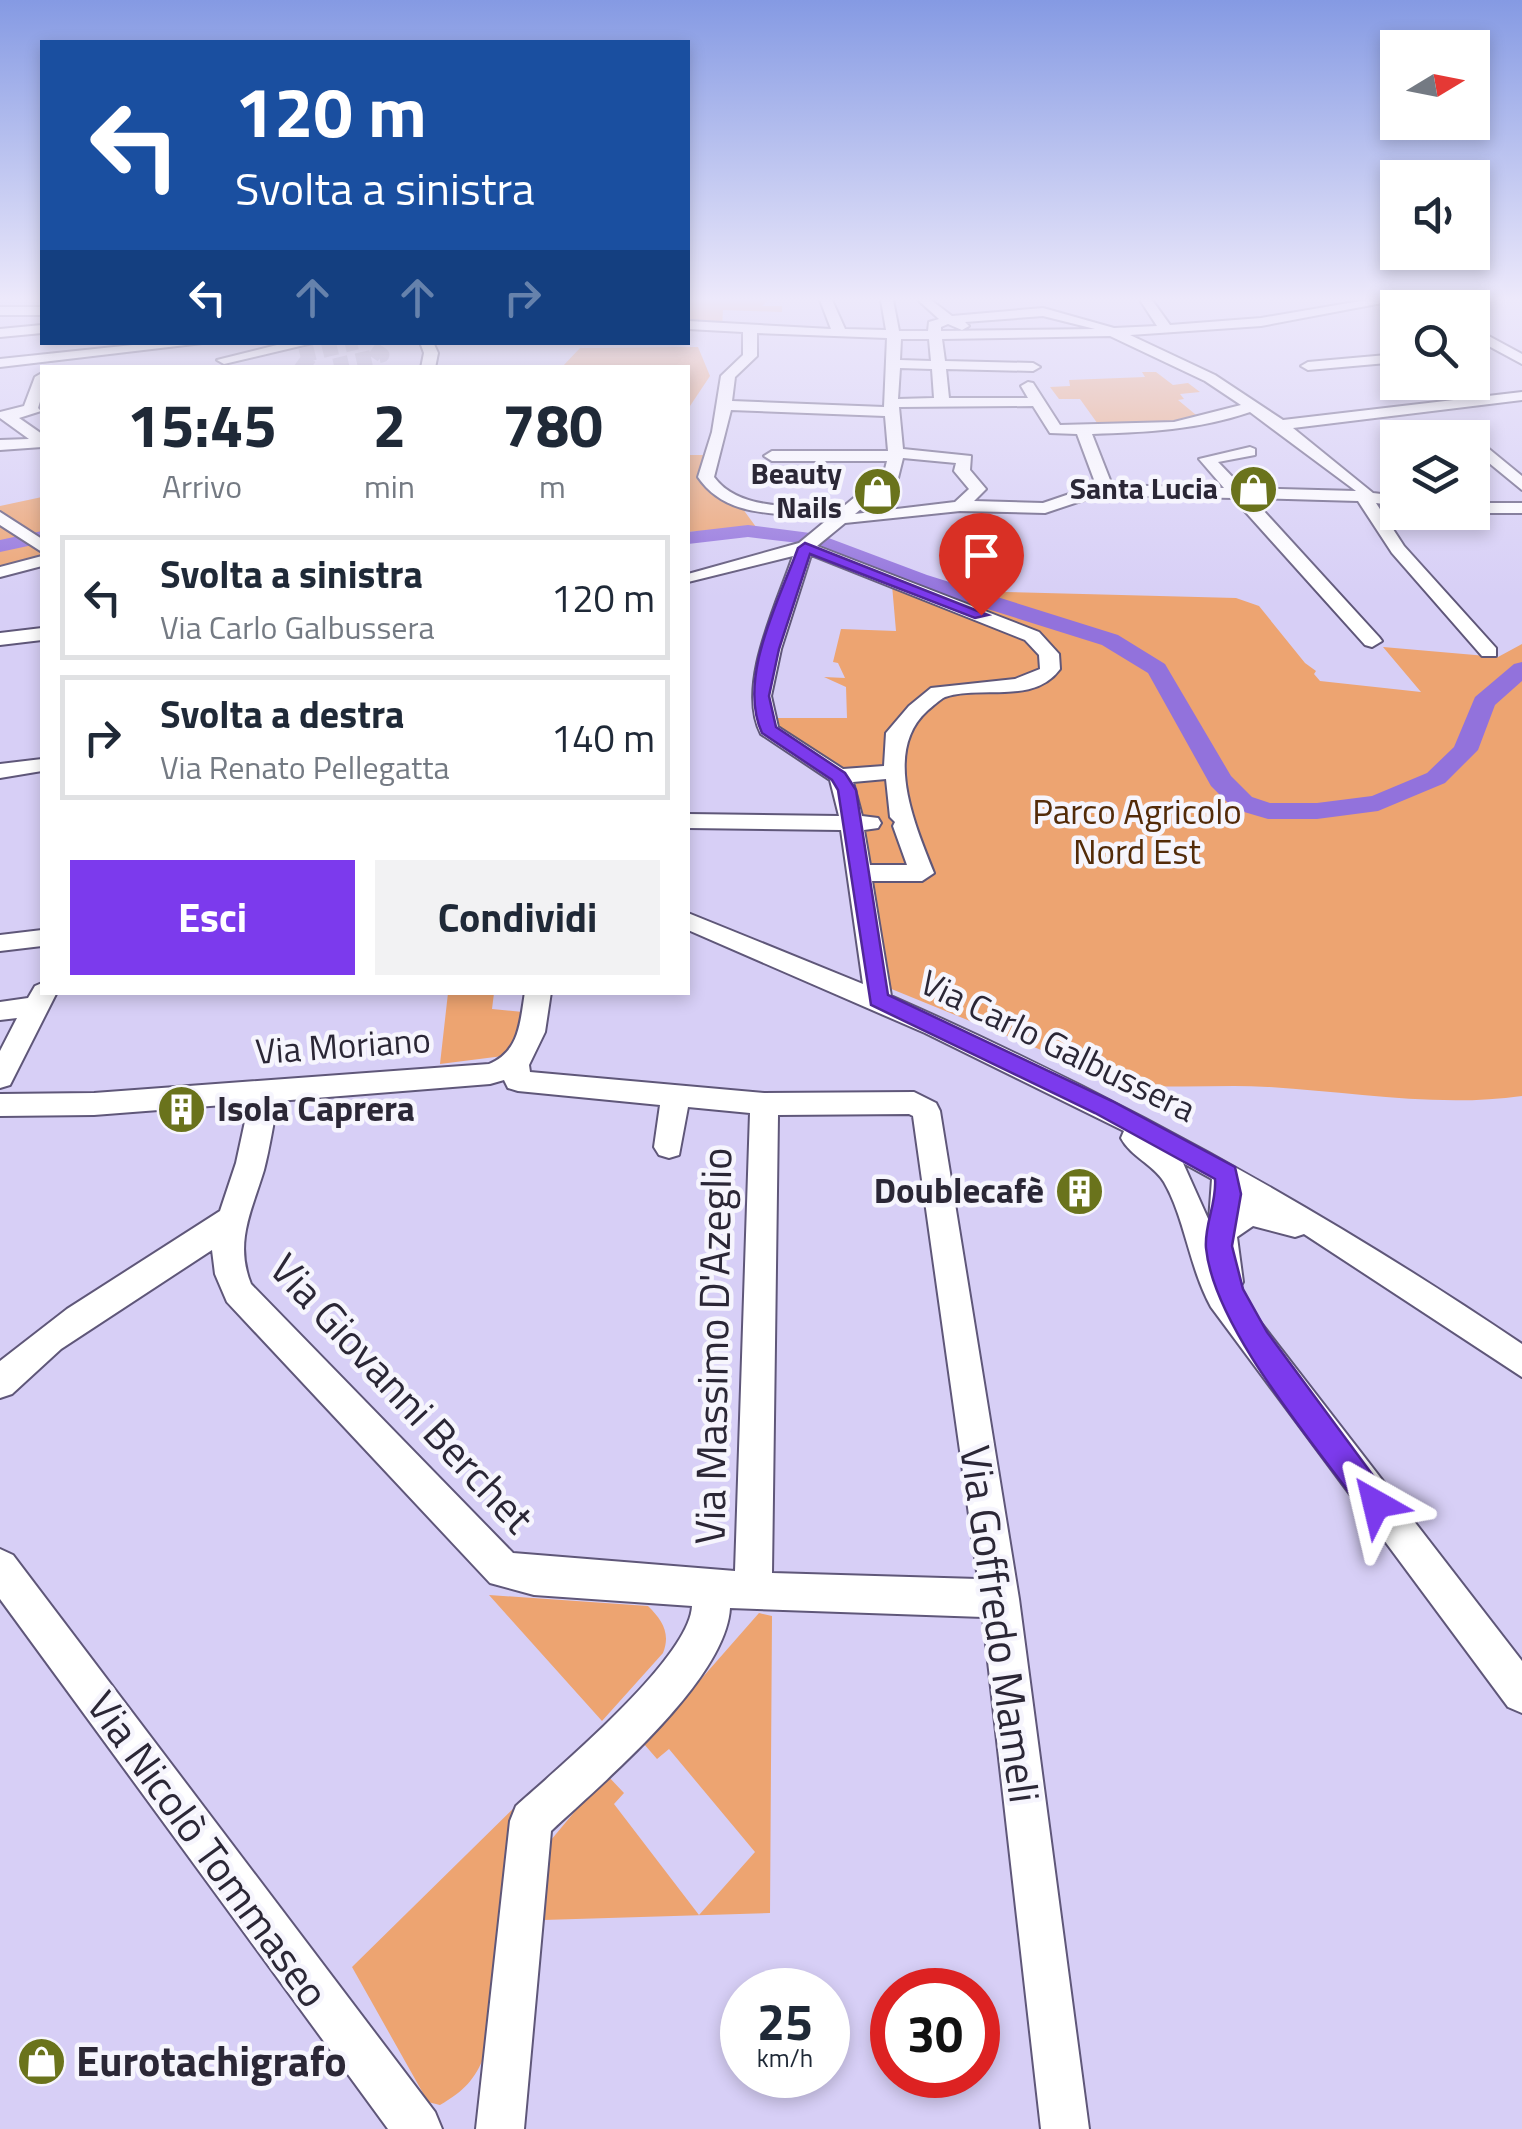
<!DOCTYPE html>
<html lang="it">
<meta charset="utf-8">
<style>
:root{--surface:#fff;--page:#f2f2f3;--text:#1f2937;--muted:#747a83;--line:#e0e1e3;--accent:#7c3aed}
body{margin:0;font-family:"Titillium Web",sans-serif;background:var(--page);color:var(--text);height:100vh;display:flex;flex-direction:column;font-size:38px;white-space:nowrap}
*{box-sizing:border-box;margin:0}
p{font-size:32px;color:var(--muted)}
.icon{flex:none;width:55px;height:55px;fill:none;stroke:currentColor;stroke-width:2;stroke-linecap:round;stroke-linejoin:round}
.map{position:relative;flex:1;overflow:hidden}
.drawer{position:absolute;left:40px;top:365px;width:650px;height:630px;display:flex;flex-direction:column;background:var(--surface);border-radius:0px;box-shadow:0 5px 15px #0003}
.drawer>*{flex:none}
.hud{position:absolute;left:40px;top:40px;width:650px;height:305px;border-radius:0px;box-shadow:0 5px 15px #0003;background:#1a4fa0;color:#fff;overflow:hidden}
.needle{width:65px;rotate:80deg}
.fabs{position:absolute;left:1380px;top:30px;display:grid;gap:20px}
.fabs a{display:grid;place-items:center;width:110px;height:110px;border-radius:0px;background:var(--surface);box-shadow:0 5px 15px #0003;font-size:50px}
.speed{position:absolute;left:720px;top:1968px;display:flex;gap:20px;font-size:50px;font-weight:700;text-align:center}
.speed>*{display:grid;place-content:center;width:130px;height:130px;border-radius:50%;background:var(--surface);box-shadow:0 5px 15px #0003;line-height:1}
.speed small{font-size:25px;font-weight:400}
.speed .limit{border:15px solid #d22;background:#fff;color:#111}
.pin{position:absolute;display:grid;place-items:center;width:85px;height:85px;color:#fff;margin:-102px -42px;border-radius:50% 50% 50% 0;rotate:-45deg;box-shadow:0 0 10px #0007}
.pin .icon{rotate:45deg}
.me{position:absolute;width:110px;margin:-55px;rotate:323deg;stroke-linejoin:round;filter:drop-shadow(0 0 8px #0008)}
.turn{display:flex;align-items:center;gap:35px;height:210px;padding:0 30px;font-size:45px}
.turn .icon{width:130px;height:130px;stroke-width:2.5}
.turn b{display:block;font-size:70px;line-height:85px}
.lanes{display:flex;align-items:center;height:95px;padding:0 30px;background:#0003;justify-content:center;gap:50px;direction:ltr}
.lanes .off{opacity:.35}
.eta{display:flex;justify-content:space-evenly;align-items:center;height:170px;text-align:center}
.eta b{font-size:60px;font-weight:700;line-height:70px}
.button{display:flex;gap:20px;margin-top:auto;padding:20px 30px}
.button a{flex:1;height:115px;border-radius:0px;background:var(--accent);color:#fff;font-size:40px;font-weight:700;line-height:115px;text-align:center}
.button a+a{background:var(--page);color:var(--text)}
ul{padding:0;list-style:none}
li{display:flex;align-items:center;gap:30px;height:125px;margin:0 20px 15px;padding:0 10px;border:5px solid var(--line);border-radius:0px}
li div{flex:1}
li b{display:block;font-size:38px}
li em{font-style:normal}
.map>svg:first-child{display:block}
.green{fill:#eda471}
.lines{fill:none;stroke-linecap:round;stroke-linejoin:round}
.river{fill:#9272dc;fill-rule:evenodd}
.minor-tunnel{stroke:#b5add0;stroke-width:15;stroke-dasharray:15 8;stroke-linecap:butt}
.minor-casing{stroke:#5f5779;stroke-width:4}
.minor{fill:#fff;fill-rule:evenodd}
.route{fill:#7c3aed;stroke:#51269a;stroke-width:2.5}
.labels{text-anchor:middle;stroke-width:9;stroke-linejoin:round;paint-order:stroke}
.far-poi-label{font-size:30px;font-weight:bold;fill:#2b2736;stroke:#f6f5fd;text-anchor:end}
.park-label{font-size:35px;fill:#532b08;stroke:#f6f5fd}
.street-label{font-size:35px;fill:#2b2736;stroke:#f6f5fd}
.poi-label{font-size:35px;font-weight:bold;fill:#2b2736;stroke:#f6f5fd;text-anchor:start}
.near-street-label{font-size:42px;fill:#2b2736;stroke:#f6f5fd}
.near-poi-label{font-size:42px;font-weight:bold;fill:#2b2736;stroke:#f6f5fd;text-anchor:start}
</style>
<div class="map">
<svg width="1522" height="2129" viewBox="0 0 1522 2129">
<rect width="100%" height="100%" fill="#d7cff6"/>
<!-- green -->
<path class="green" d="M688 300H768L762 306H782V312L723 310 722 326 688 322Z
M698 347 710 376 688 409V368L562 367 580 348Z
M1142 372H1156L1173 385 1188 383 1200 392 1180 394 1184 399 1178 400 1201 419 1100 427 1080 399H1059L1050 387 1070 386 1069 380 1145 377Z
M688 455H707L701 475 740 505 756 527 688 532Z
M42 497V559L0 569V506Z
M892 585 929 597 1004 592 1236 598 1259 606 1305 663 1316 671 1314 674 1320 681 1421 692 1383 647 1498 657 1522 644V1096C1438 1108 1352 1092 1268 1087 1220 1084 1170 1090 1122 1083L889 988 882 979 855 778 781 733 773 718H847L846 687 824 677 845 678 838 663 833 662 841 629 896 631Z
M448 993H494L492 1009 523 1012 516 1043 503 1056 440 1064Z
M489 1595 648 1606C662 1620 671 1633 663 1653L602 1721Z
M759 1613 772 1616 770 1913 543 1920 551 1840 606 1774 624 1793 614 1804 699 1915 755 1852 669 1749 657 1759 644 1744Z
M522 1800 527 1806 506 1851 485 2054C475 2080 464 2091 440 2105L428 2102 352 1967Z"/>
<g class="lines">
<!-- river -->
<path class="river" d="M748 525 818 534 927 575 1118 635 1165 664 1231 776 1252 797 1270 803H1317L1372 796 1427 773 1454 747 1475 697 1514 664 1522 662V681L1495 705 1478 750 1445 783 1378 811 1317 819H1268L1234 809 1211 786 1148 673 1102 645 911 585 807 544 748 537 688 544V532Z
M42 531V543L0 552V540Z"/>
<!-- minor-tunnel -->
<path class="minor-tunnel" d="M334 366 382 355 370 347
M311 368 296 357 357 342"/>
<defs>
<path id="minor" d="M820 300H832L845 329 886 330 881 300H893L899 331H928L929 322 939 319 918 300H931L952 316 1043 308 1114 328 1157 326 1140 300H1152L1170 325 1261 318 1366 300H1398L1261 326 1130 335 1215 375 1283 420 1522 392V400L1293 428 1373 493 1398 496V506L1376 503 1404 546 1496 648V656H1482L1392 553 1358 501 1252 498 1379 637 1382 641 1372 647 1365 645 1233 498 1099 495 1045 513 960 511 845 523 817 546 1039 632 1059 654 1060 669C1034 705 981 685 945 697 939 700 932 707 927 711 882 752 916 827 934 873L922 881H872L891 996C1113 1094 1321 1208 1522 1344V1377L1304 1234 1295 1237 1253 1226 1237 1237 1243 1282 1237 1292 1522 1661V1713L1508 1707 1211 1307C1189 1267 1185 1218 1164 1182 1153 1164 1131 1157 1121 1138L1124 1131 925 1033 688 930V913L863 984 841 830 688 828V814L839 816 830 780 761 734C736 686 777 604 793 556L688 582V574L799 543 828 519C782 511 728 521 698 477L712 432 721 376 743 355V332L688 329V321L831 329ZM1043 316 1095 329 941 331V327L948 324 962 330 969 326 965 322ZM757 333 887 338 884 407 732 401 735 377 757 356ZM1110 336 1205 381 1241 405 1174 422 1060 425 1033 383 1028 382 1021 386 1028 398H949L946 369 1033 371 1040 367 1033 363 945 361 942 339ZM901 339H929L931 361 900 360ZM900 368 932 369 934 398 898 399ZM1033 406 1050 433 1077 434 1096 485 1043 503 974 501 986 489 970 470 971 456 903 449 899 407ZM731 410 885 416 888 451H772L764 456 772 461H887L884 473 838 511C800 504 740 513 714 477ZM1250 412 1356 491 1243 488 1218 462 1255 455V449L1250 447 1199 459 1224 488 1112 485 1092 434C1148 432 1197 430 1250 412ZM903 458 956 463 954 471 969 489 955 502 855 514 898 478ZM811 555 1025 640 1039 655 1040 669 1015 679 931 688 909 706 886 733 884 766 843 769 778 727 771 696 781 649ZM886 779 890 817 895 822 893 826 907 865H870L864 830 878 828 881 823 878 818 862 816 853 782ZM1183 1163 1212 1179 1209 1221Z
M1413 300H1428L1437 308H1422Z
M0 307H42V315H0Z
M42 325V333L0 337V329Z
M1472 327 1522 354V364L1472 337Z
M161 342H211L0 367V359Z
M289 342H317L224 364 217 360Z
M420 342H433L438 353 435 368H421L424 353Z
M1398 354V362L1308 370 1301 366 1308 362Z
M42 373V395L38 408 41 411 19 418 42 434V447L0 450V440L29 439 0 418V412L24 406 35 377Z
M1472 435 1522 476V490L1472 449V438H1466Z
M1472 503H1522V513H1472Z
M0 512 42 539V552L0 525Z
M42 556V566L0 577V567Z
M42 628V640L0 645V633Z
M42 759V771L0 778V764Z
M42 930V946L0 951V935Z
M42 983V992H57L10 1085 0 1088V1051L17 1018 0 1020V1002L28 998 35 986Z
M525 992H551L545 1032 529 1065 530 1072 764 1093 914 1092 936 1103 940 1111 1019 1599 1089 2129H1041L983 1617 730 1608C726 1680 602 1783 551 1831L524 2129H476L510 1821 516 1806C557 1769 690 1658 692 1606L534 1595 490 1583 227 1302 215 1274 212 1250 61 1349 12 1394 0 1398V1361L67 1309 220 1211 236 1163 249 1103 94 1115 0 1116V1094L94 1093 489 1064C520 1051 520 1022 525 992ZM504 1080 508 1088 518 1091 660 1105 654 1147 659 1155 669 1158 679 1155 688 1107 750 1113 735 1571 513 1553 251 1284C234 1242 252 1210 264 1170 270 1147 273 1124 278 1101L490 1084ZM909 1114 913 1116 978 1579 772 1573 778 1115Z
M0 1549 13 1555 435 2112 442 2129H388L0 1599Z"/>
</defs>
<!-- minor casing -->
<use href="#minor" class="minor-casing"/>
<!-- minor -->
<use href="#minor" class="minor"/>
</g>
<!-- sky -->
<linearGradient id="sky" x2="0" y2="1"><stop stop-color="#859ae3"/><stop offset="0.5" stop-color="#ede9fb"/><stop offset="1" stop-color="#ede9fb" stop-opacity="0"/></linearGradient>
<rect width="1522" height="598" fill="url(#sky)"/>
<!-- route -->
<path class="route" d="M805 543 988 615 975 618 810 554 779 649 769 696 776 727 845 773 856 790 888 995 1112 1101 1235 1167 1241 1194 1232 1246 1243 1289 1267 1332 1386 1493 1390 1504 1386 1514 1376 1518 1365 1514C1317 1447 1214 1329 1206 1248 1204 1225 1217 1203 1215 1179L1095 1113 871 1005 838 790 832 780 762 733C737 678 779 601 798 548Z"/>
<!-- icons -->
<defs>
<symbol id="shop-disc" viewBox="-11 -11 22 22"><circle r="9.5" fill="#6a731c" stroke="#f6f5fd"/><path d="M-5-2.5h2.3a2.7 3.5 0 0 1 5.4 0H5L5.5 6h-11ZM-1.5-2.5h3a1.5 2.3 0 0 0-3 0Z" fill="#fff"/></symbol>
<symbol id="building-disc" viewBox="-11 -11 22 22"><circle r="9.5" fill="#6a731c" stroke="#f6f5fd"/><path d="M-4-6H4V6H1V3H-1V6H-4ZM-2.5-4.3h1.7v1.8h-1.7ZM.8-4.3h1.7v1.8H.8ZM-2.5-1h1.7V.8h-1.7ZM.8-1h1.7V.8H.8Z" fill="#fff"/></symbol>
</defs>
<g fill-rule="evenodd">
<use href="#shop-disc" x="1226" y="462" width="55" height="55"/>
<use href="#shop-disc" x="850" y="464" width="55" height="55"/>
<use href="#building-disc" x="154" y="1082" width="55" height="55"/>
<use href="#building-disc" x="1052" y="1164" width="55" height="55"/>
<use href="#shop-disc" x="14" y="2034" width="55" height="55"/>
</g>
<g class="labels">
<!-- far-poi labels -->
<g class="far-poi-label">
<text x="842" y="484">Beauty<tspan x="842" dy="34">Nails</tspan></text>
<text x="1218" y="499">Santa Lucia</text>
</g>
<!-- park labels -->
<g class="park-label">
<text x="1137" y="824">Parco Agricolo<tspan x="1137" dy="40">Nord Est</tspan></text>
</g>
<!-- street labels -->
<g class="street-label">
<text transform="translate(343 1046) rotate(-4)" y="12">Via Moriano</text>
<text transform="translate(1058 1046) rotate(26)" y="12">Via Carlo Galbussera</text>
</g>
<!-- poi labels -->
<g class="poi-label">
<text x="217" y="1121">Isola Caprera</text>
<text x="1044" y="1203" text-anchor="end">Doublecafè</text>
</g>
<!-- near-street labels -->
<g class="near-street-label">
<text transform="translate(713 1346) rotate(-89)" y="15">Via Massimo D'Azeglio</text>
<text transform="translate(402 1393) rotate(47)" y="15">Via Giovanni Berchet</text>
<text transform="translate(1000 1624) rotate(82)" y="15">Via Goffredo Mameli</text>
<text transform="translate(208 1849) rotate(54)" y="15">Via Nicolò Tommaseo</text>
</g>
<!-- near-poi labels -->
<g class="near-poi-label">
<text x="76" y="2076">Eurotachigrafo</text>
</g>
</g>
</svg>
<div class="fabs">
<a><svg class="needle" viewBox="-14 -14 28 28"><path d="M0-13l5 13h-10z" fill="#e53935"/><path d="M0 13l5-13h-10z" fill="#747a83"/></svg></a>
<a><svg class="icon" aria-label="sound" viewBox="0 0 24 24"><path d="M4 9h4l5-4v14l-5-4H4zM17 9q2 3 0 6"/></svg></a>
<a><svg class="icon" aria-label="search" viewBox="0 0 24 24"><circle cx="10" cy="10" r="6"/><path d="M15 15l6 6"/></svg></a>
<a><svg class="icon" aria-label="layers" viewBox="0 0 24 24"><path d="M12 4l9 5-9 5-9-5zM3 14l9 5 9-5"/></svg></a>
</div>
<div class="speed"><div>25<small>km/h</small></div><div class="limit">30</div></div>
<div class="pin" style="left:981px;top:615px;background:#d93025"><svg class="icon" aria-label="arrive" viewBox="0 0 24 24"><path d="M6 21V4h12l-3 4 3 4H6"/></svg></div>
<svg class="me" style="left:1376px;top:1504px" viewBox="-20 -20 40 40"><path d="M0-17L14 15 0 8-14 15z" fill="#7c3aed" stroke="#fff" stroke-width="4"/></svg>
<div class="hud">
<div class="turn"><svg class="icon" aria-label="left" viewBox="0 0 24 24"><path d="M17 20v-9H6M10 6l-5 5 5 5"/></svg><div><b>120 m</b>Svolta a sinistra</div></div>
<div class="lanes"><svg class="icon" aria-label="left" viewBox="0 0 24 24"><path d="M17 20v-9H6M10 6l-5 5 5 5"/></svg><svg class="icon off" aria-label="ahead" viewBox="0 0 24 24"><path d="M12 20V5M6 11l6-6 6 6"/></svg><svg class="icon off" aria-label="ahead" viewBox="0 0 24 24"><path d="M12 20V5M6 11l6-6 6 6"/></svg><svg class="icon off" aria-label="right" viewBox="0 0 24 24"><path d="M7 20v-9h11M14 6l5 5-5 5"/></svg></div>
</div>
<section class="drawer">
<div class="eta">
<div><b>15:45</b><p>Arrivo</p></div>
<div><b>2</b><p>min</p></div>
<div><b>780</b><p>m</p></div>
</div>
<ul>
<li><svg class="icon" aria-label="left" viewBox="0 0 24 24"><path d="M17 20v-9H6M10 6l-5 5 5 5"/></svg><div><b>Svolta a sinistra</b><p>Via Carlo Galbussera</p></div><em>120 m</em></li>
<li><svg class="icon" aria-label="right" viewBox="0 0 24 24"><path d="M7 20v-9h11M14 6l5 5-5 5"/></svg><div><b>Svolta a destra</b><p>Via Renato Pellegatta</p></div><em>140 m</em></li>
</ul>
<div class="button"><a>Esci</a><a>Condividi</a></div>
</section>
</div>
